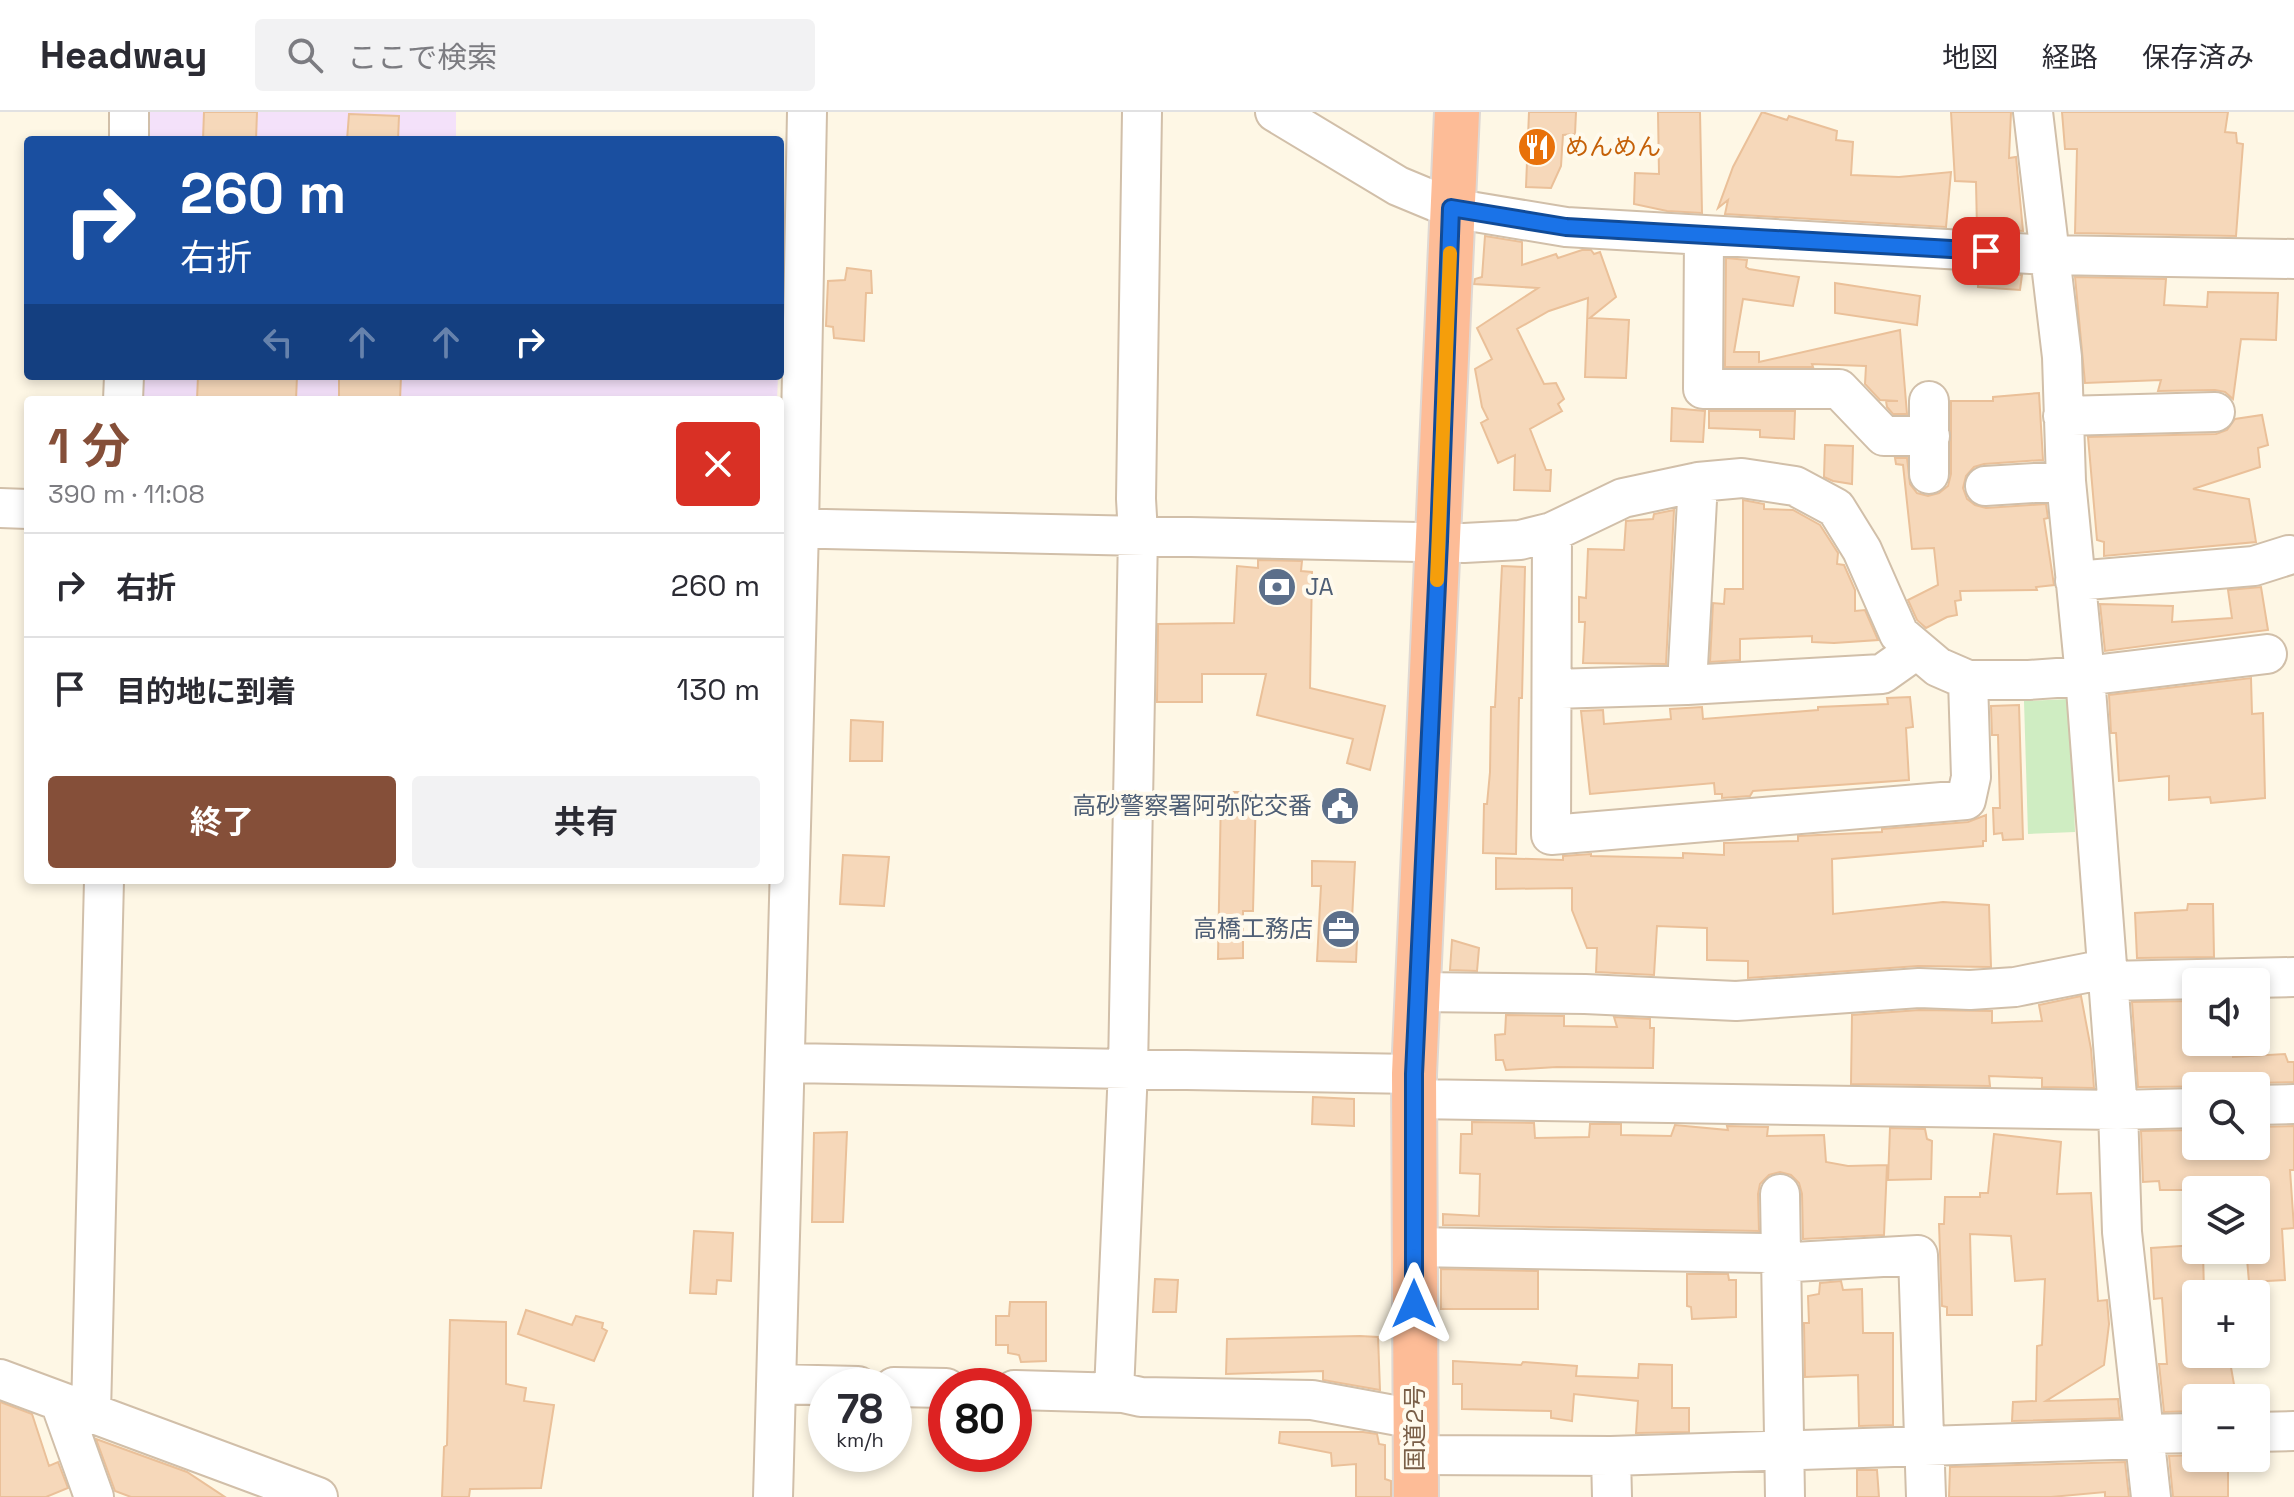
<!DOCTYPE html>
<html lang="ja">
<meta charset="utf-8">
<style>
:root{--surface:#fff;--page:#f2f2f3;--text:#2b2b33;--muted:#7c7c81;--line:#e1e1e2;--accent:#854f39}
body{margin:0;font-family:"Space Grotesk","Noto Sans JP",sans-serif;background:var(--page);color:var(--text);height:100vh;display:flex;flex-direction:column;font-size:30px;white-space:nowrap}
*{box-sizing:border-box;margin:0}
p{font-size:26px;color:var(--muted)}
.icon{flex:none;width:44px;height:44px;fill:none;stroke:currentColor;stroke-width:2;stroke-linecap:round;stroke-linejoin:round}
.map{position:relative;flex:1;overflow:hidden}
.side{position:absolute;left:24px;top:284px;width:760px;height:488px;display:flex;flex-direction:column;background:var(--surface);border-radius:8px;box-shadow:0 4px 12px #0003}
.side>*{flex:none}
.hud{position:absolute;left:24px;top:24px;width:760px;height:244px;border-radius:8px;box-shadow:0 4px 12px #0003;background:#1a4fa0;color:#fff;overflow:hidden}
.controls{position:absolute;left:2182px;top:856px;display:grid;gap:16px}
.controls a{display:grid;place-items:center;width:88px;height:88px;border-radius:8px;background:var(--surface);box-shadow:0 4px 12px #0003;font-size:40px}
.speed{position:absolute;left:808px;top:1256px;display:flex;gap:16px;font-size:40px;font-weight:700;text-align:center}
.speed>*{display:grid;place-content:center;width:104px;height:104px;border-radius:50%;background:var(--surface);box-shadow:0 4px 12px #0003;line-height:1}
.speed small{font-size:20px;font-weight:400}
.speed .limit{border:12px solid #d22;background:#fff;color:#111}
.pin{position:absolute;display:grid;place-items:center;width:68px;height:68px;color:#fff;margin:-34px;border-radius:16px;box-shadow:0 4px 12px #0006}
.me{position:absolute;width:88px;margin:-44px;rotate:0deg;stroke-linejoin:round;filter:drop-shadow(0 0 6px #0008)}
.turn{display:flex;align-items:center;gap:28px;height:168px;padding:0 24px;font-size:36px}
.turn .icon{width:104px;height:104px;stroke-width:2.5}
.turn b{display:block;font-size:56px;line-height:68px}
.lanes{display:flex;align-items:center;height:76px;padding:0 24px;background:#0003;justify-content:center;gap:40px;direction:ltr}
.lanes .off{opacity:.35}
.round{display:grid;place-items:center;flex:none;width:84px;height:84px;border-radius:8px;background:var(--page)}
.summary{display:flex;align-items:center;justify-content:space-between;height:136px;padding:0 24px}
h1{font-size:48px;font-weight:700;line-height:60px;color:var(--accent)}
.button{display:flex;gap:16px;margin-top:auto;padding:16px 24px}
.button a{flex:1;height:92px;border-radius:8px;background:var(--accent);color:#fff;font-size:32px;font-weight:700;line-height:92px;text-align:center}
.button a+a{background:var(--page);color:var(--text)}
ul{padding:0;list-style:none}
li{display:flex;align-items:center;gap:24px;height:104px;padding:0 24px;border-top:2px solid var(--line)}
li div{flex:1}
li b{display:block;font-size:30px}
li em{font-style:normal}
header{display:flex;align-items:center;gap:48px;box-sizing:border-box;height:112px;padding:0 40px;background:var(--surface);border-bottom:2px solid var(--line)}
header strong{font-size:38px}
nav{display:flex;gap:44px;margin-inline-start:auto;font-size:28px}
.search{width:560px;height:72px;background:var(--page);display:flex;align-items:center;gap:20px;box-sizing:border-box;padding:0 28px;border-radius:8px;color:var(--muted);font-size:30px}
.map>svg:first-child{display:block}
.education{fill:#f4e1fa}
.green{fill:#cfedc2}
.building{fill:#f6d8ba;stroke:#eac099;stroke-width:2}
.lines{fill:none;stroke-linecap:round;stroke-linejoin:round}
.minor-casing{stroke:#d1bfa9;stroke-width:42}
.highway-casing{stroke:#dfd8d3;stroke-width:48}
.minor{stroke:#fff;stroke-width:38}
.highway{stroke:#fdbc97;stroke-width:44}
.route-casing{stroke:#114b97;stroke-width:20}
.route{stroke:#1a73e8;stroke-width:14}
.slow{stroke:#f59e0b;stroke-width:14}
.labels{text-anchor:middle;stroke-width:8;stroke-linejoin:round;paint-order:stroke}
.food-label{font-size:24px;fill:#c56008;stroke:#fffaed;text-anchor:start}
.service-label{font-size:24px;fill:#4e5e75;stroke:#fffaed;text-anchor:end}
.street-label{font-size:24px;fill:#795e47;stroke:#fffaed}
</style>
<header>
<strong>Headway</strong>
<div class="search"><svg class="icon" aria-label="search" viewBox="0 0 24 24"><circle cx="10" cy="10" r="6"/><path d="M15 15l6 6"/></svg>ここで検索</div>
<nav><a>地図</a><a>経路</a><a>保存済み</a></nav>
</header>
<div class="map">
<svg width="2294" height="1385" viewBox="0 0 2294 1385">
<rect width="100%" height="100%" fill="#fef7e5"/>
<!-- education -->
<path class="education" d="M143 0H456V28H142Z
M135 264H778L777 288H134Z"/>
<!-- green -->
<path class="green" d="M2070 587 2075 720 2028 722 2024 589Z"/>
<!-- building -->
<path class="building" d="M204 0H257L256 28H203Z
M1529 0H1576L1575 22 1563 23 1561 54 1551 76 1526 75Z
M1658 0H1700L1702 101 1667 99 1634 92 1635 61 1659 62Z
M1762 0 1787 8 1789 4 1837 19 1836 28 1853 30 1851 63 1899 65 1951 60 1946 115 1725 102 1728 88 1718 96 1733 55Z
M1951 0H2011L2009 46 2016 45 2023 119 1977 117 1976 70 1955 69Z
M2062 0H2228L2225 20 2236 21 2237 31 2243 32 2236 124 2075 121 2077 37H2065Z
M349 2 399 4 398 28H347Z
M1485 124 1522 130V153L1556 142 1558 146 1582 138H1591L1594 142 1600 140 1616 185 1590 206 1629 208 1626 266 1585 265 1588 186 1549 199 1517 217 1544 272 1556 271 1564 287 1558 292 1562 299 1530 317 1546 358H1551L1550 379 1514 378 1515 343 1498 351 1481 311 1488 307 1482 295 1475 257 1492 247 1477 216 1538 176 1474 172 1475 167 1482 165Z
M1726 146 1747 148 1746 155 1749 157 1799 165 1793 194 1743 187 1734 240H1759V250L1900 218 1907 302H1893L1887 295 1886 289H1898L1880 288 1865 272 1866 254 1812 252 1813 255H1725Z
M847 156 871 159 872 181H866L864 229 834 226 833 215 826 214 828 169 845 168Z
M1978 161 2022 163 2020 178 1978 175Z
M2075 165 2166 167 2164 193 2207 195 2208 180 2278 181 2276 228 2241 227 2233 287 2225 280 2215 278 2158 279 2161 268 2085 271Z
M1835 171 1920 184 1917 213 1835 201Z
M198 264H297L296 288H197Z
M339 264H401L400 288H339Z
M2039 281 2043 348 1984 352 1974 355 1966 364 1963 376 1967 387 1975 393 1986 396 2046 392 2048 406 2044 407 2054 473 2036 475 2037 478 1960 479 1961 488 1955 489 1957 503 1947 505 1926 516 1917 508 1908 488 1938 473 1934 436 1912 437 1903 353 1896 352 1895 346H1907L1910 372 1917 381 1928 384 1939 381 1948 374 1951 362V289H1993V285Z
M1672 296 1705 299 1703 330 1671 329Z
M1709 299H1795L1794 327 1760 325V318L1709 316Z
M2262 303 2268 333 2258 336 2260 355 2193 377 2249 387 2256 430 2104 444V430L2097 428 2088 325 2216 322 2227 318 2235 307Z
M1825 333 1853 334 1852 372 1833 369 1824 365Z
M1743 388 1764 392V397L1793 398 1820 413 1838 441 1837 452 1844 453 1855 478V499L1865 498 1878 528 1834 531 1812 530V524L1740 527V548L1710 550 1713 491 1724 492 1725 477H1743Z
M1674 398 1666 552 1583 551 1585 510H1579V485L1586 486 1588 437 1624 438 1626 409 1653 407 1654 402Z
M1258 448 1302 449 1301 459 1312 460 1310 576 1385 594 1370 658 1347 651 1353 627 1257 603 1266 562H1202V590H1157L1158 512 1234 511 1237 454 1258 456Z
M1502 454 1525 455 1522 586H1519L1516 742 1483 741 1484 692H1487L1490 660 1491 595H1495Z
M2261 475 2268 518 2105 539 2100 492 2173 494 2172 510 2232 506 2228 478Z
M2251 566 2252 602 2263 601 2265 686 2211 691 2210 685 2169 688V664L2119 669 2116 621H2111L2109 583Z
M1910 585 1913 615 1906 616 1909 668 1753 679 1750 684 1722 686V682H1715L1714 671 1590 682 1581 599 1603 598 1604 612 1671 607 1670 597 1702 595 1703 607 1818 598V595L1888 592 1887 586Z
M2019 593 2023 727 2003 728 2002 721 1994 722 1993 696H2000L1998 623H1992L1991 594Z
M851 608 883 610 882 649H850Z
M1221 680H1256L1253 799H1243V846L1218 847Z
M1986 703V729H1983V734L1832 747 1833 802 1943 790 1989 793 1991 855 1918 854 1748 866V849L1707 848V816L1657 814 1654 863 1596 860 1597 836H1587L1572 798V776L1496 777V746L1563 748V744L1591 742V744L1683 746V741L1724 743V731L1798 729V724L1882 720V717L1968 710Z
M843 743 889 745 884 794 840 792Z
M1312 749 1355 750 1351 826 1357 827 1356 850 1317 849 1321 774H1312Z
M2188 792H2213L2214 845 2137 846 2135 801 2187 798Z
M1452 828 1479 836 1477 859 1450 858Z
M2081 884 2091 937 2094 976 2042 975V966L1989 964 1990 974 1851 972 1852 903 1919 898 1992 899V911L2042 909 2039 893Z
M2196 889V930H2233V945L2285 942 2288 950H2294V970L2255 971 2245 974 2138 975 2132 890Z
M1506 903 1564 904V914L1617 915 1614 905 1650 907V916H1654L1653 956 1557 955 1506 958 1503 948H1496L1495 923 1505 922Z
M1313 985 1354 987V1014L1312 1012Z
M1472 1010 1534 1011 1535 1026 1589 1025 1590 1012H1621V1023L1671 1024 1675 1013 1728 1018 1727 1014 1768 1015 1767 1024 1824 1023 1826 1050 1848 1054 1887 1053 1884 1123 1803 1127 1802 1082 1799 1071 1791 1063 1780 1060 1769 1063 1760 1072 1758 1082 1759 1119 1443 1113V1102L1479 1104 1480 1062 1460 1061 1461 1022H1472Z
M2294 1014V1058H2290L2294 1116 2282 1117 2285 1168 2249 1170 2247 1147H2256V1078H2160L2159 1069 2143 1070 2141 1019 2196 1018V1034H2256V1015Z
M1890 1016 1925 1017 1927 1027 1932 1029 1931 1067 1888 1068Z
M847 1020 843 1110H812L814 1021Z
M1994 1022 2061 1030 2057 1082 2091 1081 2098 1189 2107 1188 2109 1212 2104 1253 2046 1289 2118 1287 2120 1306 2012 1309 2013 1290 2036 1289 2037 1234 2042 1233 2045 1167 2015 1169 2011 1124 1970 1122 1972 1203H1947V1195L1942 1194 1939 1112H1944L1945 1085H1980V1081H1988Z
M694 1119 733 1121 731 1169 717 1168 716 1182 690 1181Z
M2196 1133V1138H2203L2204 1182H2196V1250L2229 1244 2235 1278 2207 1281V1286H2196V1299L2164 1300 2159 1252H2167L2162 1186 2154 1187 2151 1136Z
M1441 1157 1538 1159V1197H1441Z
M1687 1162H1728L1729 1168H1736V1205L1692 1207 1691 1195 1687 1194Z
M1155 1167 1178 1168 1176 1200H1153Z
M1841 1169 1843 1178 1862 1177 1863 1221H1893V1313L1859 1314 1858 1263 1805 1265 1804 1211H1809L1808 1184 1819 1182 1820 1171Z
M1010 1190H1046V1249L1021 1250 1019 1243 1008 1241V1233H996V1204H1009Z
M526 1198 572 1213 576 1204 603 1211 602 1216 607 1219 594 1249 518 1222Z
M450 1208 506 1210V1272L526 1276 524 1289 554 1293 541 1376 470 1377 469 1385H442L444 1335 447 1333Z
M1360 1224 1378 1225 1380 1278 1323 1268V1259L1226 1262 1227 1227Z
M1453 1249 1521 1253 1523 1250 1577 1254 1576 1264 1638 1266 1639 1252 1672 1253V1296H1689V1320L1636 1321 1638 1289 1574 1282 1572 1309 1551 1306V1299L1462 1297V1272H1453Z
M0 1290 32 1302 49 1354 58 1350 68 1376 46 1385H0Z
M1280 1320H1363L1377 1322 1379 1332 1385 1333V1367L1391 1369V1385H1356V1352L1332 1354 1331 1341 1279 1331Z
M96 1327 187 1360 225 1385H131L115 1379Z
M2196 1343V1346H2228V1385H2173L2169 1344Z
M2125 1350 2129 1385H2105V1380L2051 1385H1949L1950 1355Z
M1857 1358H1877L1879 1385H1857Z"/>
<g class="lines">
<defs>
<path id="minor" d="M1275 0 1398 74 1451 96 1566 115 2049 143 2294 147
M2033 0 2062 245 2066 369 2085 564 2118 998 2122 1120 2151 1385
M129 28V0
M1704 123 1703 277H1839L1884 324H1930
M123 288 124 264
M1929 289V362
M2063 304 2215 300
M1985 374 2066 369
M0 396 28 397
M780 416 1464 431 1520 428 1552 420 1623 386 1698 370 1742 366 1795 374 1836 396 1862 438 1899 522 1938 555 1968 568H2029L2085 564 2267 542
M1552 420 1551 723 1966 688 1971 665 1968 568
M2075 469 2254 454 2289 443
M1687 573 1698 370
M1553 577 1687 573 1882 562 1916 538
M2107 869 2294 865
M1417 880 1585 882 1736 889 1919 876 1970 878 2015 875 2106 857
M786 951 1414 962
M1413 987 2118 998 2196 996
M2256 993 2294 992
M1780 1082 1785 1385
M1414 1135 1765 1141 1794 1150 1918 1143 1926 1385
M0 1267 318 1385
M776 1272 858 1274
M894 1275 946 1276
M1014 1278 1123 1281 1141 1285 1312 1288 1415 1307
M1114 1280 1128 957 1138 422 1136 387 1142 0
M60 1290 94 1385
M91 1301 104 768
M2256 1320 2294 1319
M2143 1322 2196 1321
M1415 1343 1611 1344 2144 1327
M1611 1344 1612 1385
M773 1385 799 416 807 0"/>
<path id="highway" d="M1416 1385 1414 962 1457 0"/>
</defs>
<!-- minor casing -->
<use href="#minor" class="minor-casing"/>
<!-- highway casing -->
<use href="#highway" class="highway-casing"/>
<!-- minor -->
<use href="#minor" class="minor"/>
<!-- highway -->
<use href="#highway" class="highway"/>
</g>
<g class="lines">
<defs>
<path id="route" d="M1414 1192V962L1439 429 1451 96 1566 115 1986 139"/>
</defs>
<!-- route casing -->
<use href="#route" class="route-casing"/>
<!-- route -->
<use href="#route" class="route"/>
<!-- slow -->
<path class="slow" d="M1437 468 1450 141"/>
</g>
<!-- icons -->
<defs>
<symbol id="restaurant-disc" viewBox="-11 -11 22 22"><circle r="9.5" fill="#e8710a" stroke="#fffaed"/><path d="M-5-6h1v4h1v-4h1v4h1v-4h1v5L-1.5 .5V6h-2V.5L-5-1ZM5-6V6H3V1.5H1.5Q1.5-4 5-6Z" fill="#fff"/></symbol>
<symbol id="bank-disc" viewBox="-11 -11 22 22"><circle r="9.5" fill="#5c6f8a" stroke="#fffaed"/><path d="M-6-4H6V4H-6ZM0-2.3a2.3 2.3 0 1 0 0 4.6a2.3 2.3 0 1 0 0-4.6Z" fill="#fff"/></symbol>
<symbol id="civic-disc" viewBox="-11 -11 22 22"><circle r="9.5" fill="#5c6f8a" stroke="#fffaed"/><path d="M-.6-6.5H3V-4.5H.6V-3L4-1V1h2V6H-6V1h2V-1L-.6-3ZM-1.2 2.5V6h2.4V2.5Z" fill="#fff"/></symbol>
<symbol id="office-disc" viewBox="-11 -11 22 22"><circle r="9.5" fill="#5c6f8a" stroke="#fffaed"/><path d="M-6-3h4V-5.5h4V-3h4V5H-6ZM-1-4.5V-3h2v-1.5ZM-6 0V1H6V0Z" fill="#fff"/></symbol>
</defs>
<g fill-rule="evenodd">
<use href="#restaurant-disc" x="1515" y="13" width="44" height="44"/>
<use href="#bank-disc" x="1255" y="453" width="44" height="44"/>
<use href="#civic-disc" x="1318" y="672" width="44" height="44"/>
<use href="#office-disc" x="1319" y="795" width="44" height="44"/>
</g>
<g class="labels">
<!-- food labels -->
<g class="food-label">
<text x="1565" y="43">めんめん</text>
</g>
<!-- service labels -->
<g class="service-label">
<text x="1305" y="483" text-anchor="start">JA</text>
<text x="1312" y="702">高砂警察署阿弥陀交番</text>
<text x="1313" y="825">高橋工務店</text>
</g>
<!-- street labels -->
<g class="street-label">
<text transform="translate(1415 1316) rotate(-90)" y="8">国道2号</text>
</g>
</g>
</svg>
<div class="controls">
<a><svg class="icon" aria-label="sound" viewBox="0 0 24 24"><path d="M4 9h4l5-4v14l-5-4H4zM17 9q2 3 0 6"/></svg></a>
<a><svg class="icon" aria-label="search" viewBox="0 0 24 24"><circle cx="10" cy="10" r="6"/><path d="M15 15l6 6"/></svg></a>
<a><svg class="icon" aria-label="layers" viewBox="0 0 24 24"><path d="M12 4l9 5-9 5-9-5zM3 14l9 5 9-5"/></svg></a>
<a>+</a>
<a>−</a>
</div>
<div class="speed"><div>78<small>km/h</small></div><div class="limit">80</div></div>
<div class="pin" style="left:1986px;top:139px;background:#d93025"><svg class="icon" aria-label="arrive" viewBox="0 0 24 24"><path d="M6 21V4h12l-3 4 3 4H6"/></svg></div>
<svg class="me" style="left:1414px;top:1192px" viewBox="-20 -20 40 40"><path d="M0-17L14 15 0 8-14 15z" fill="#1a73e8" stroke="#fff" stroke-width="4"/></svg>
<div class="hud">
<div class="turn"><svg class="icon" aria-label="right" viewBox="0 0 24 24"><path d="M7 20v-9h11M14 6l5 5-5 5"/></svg><div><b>260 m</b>右折</div></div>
<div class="lanes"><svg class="icon off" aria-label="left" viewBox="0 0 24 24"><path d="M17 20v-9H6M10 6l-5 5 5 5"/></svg><svg class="icon off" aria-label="ahead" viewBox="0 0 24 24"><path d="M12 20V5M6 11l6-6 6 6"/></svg><svg class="icon off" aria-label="ahead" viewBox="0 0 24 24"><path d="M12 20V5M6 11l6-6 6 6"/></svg><svg class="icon" aria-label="right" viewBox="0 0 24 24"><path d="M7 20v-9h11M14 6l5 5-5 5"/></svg></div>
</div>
<section class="side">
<div class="summary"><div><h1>1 分</h1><p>390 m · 11:08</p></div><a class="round" style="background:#d93025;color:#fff"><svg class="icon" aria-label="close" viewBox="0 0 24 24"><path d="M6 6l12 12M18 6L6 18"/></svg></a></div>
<ul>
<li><svg class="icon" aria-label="right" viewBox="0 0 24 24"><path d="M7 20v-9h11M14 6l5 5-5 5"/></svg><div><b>右折</b></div><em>260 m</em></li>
<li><svg class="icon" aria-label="arrive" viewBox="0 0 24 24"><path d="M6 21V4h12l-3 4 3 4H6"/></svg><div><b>目的地に到着</b></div><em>130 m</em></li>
</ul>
<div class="button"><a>終了</a><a>共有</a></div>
</section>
</div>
